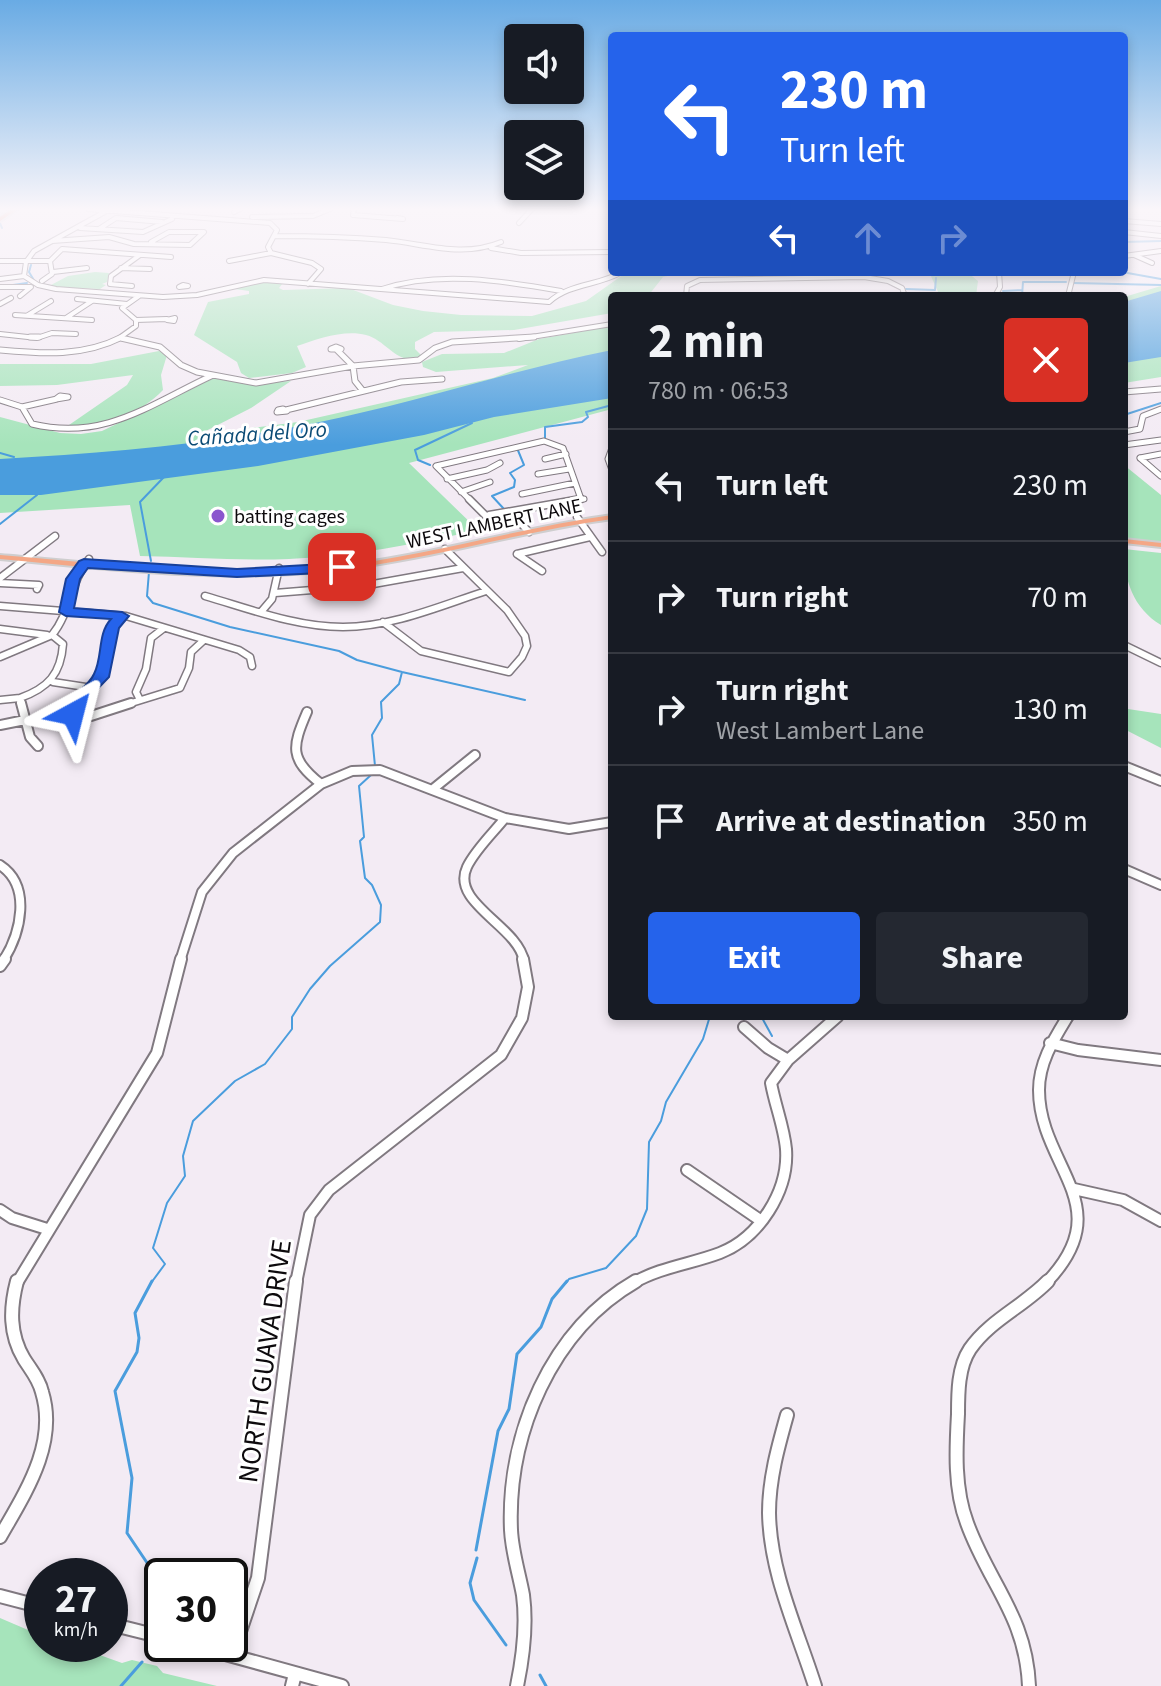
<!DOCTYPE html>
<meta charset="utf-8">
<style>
:root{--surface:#171b24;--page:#242831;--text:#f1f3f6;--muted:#9ea1a6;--line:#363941;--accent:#2563eb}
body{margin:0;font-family:"Source Sans 3",sans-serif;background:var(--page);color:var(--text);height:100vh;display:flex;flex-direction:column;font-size:30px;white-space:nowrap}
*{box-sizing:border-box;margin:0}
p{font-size:26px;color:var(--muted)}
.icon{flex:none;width:44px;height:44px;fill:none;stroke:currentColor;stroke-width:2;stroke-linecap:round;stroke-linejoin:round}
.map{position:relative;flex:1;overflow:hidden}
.drawer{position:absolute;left:608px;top:292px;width:520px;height:728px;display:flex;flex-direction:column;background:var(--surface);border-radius:8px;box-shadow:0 4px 12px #0003}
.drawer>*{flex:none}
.hud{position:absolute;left:608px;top:32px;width:520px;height:244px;border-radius:8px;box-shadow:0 4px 12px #0003;background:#2563eb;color:#fff;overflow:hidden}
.controls{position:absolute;left:504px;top:24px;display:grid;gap:16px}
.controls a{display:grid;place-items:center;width:80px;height:80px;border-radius:8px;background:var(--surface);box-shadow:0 4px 12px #0003;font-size:40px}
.speed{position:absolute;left:24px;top:1558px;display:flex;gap:16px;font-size:40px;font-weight:700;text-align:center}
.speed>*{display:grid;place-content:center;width:104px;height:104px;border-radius:50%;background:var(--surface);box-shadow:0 4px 12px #0003;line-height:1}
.speed small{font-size:20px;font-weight:400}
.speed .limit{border:4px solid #111;border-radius:12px;background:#fff;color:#111}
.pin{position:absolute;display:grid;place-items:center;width:68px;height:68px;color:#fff;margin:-34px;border-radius:16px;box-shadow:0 4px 12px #0006}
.me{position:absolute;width:88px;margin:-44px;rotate:38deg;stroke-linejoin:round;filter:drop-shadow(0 0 6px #0008)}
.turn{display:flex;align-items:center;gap:28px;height:168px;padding:0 40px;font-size:36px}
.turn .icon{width:104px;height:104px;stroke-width:2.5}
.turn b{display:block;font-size:56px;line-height:68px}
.lanes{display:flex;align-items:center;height:76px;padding:0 40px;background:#0003;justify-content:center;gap:40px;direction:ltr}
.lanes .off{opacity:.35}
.round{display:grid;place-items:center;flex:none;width:84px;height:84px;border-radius:8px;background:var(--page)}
.head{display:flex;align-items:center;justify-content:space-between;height:136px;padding:0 40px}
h1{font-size:48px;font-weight:700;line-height:60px}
.cta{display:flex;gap:16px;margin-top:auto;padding:16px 40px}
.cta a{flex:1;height:92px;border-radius:8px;background:var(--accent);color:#fff;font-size:32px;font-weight:700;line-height:92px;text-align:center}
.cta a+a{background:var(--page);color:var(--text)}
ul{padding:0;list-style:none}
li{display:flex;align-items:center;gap:24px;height:112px;padding:0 40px;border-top:2px solid var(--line)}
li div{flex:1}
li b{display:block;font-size:30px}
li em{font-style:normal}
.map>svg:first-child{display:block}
.green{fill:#a6e4bb}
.water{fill:#4a9ddd}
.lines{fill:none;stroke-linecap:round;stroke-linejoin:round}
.stream-far1{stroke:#4a9ddd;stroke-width:2}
.stream{stroke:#4a9ddd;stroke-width:3}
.minor-far5-casing{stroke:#807980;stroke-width:6}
.minor-far4-casing{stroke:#807980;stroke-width:7}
.minor-far3-casing{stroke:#807980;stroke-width:9}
.minor-far2-casing{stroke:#807980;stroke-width:12}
.minor-far1-casing{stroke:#807980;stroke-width:14}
.minor-casing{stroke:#807980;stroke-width:16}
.major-casing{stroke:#cfcecf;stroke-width:4}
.highway-casing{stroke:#cfcecf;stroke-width:4}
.minor-far5{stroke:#fff;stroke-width:4}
.minor-far4{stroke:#fff;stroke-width:5}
.minor-far3{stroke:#fff;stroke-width:6}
.minor-far2{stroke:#fff;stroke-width:8}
.minor-far1{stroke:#fff;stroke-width:10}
.minor{stroke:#fff;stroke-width:12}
.major{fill:#f4a786;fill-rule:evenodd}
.highway{fill:#ec6c36;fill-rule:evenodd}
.route{fill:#2563eb;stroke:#184099;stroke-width:2}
.poi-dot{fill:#8b56ce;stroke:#fff;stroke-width:3}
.labels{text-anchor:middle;stroke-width:6;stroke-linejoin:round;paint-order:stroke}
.far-poi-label{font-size:20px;fill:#0d0a0d;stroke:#fff;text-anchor:start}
.far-street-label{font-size:20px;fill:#0d0a0d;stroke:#fff}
.far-water-label{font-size:22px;font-style:italic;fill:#0b4b75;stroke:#fff}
.near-street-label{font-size:28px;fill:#0d0a0d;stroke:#fff}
</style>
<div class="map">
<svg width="1161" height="1686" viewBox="0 0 1161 1686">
<rect width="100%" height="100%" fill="#f3ebf4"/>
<!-- green -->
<path class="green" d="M95 272 109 273 107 282 102 284 106 285 100 289 48 287 35 282 51 285 68 276Z
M627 272H685L663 277 648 296H612V313L514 330 434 332 415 342V349L423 357C397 367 388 341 366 335 345 329 317 339 297 346L306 367 292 373 249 378 241 373 237 362 194 335 208 302 249 294V291L235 289 262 282 283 283 279 288 283 290 348 288 393 305 423 311 461 315 532 316 586 301Z
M929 272H967L978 281 976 296H940Z
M1161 286V377L1124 383V297Z
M612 326V409L409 463 478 530C416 544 353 556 289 559 239 561 189 557 140 556L130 505 0 513V417L60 433 81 434 102 431 212 378 249 384 291 381 251 408 198 435 298 422 493 378 528 365 436 372 423 367 422 362 442 354 504 353 539 339Z
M159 351 167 355 161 375 163 390C141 413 101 432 68 431L69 425 127 385 133 375 57 385 0 386V364H91Z
M1124 465 1161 495V542L1124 538Z
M1124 549 1161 553V625C1133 608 1124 580 1124 549Z
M1128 709 1161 714V748L1124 729V712Z
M0 1618 42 1636V1644H69L122 1663 132 1660 157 1666 163 1673 217 1686H0Z"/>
<!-- water -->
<path class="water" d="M1161 291V357L1124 363V302Z
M612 350V398L494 417 424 435 258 466 41 495H0V459C105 453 212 444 315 423 415 403 512 370 612 350Z"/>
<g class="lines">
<!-- stream-far1 -->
<path class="stream-far1" d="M0 223 2 228
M1124 242 1161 241
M31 265 29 272 35 282
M1122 272 1161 279
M1073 283 1161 285
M13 285 27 283
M906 289 935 290 936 278
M1003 291 1022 290
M1022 296 1023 282H1066
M1124 415 1161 403
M545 438V427L582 422 588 417 586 412 612 405
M0 453 14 457
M430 465 418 460 415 450 472 423
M504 509 492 496 514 487 515 480 510 473 524 465 517 448
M0 524 37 495
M151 561 140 502 164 477
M149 572 147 596 153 603 230 627 339 651 357 660 402 672 525 700
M375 766 372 735 382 718 381 702 399 684 402 672
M761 1016 772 1036
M151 1283 165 1264 153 1248 167 1203 185 1176 183 1156 193 1121 235 1081 265 1064 292 1029V1017L310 989 330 966 380 922 381 905 372 885 365 878 360 841 364 837 359 786 371 775
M566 1283 569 1279 606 1268 636 1236 647 1209 649 1142 661 1121 666 1102 703 1039 710 1016"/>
<!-- stream -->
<path class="stream" d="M152 1281 135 1313 139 1338 137 1352 115 1391 132 1478 127 1533 162 1585
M476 1550 498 1431 509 1409 517 1354 541 1327 552 1299 567 1281
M477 1558 470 1583 474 1600 506 1645
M540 1675 546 1686
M121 1686 142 1662"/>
<defs>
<path id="minor-far5" d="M88 209 270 223 277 230 268 247 271 253 312 263 321 269 308 284
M110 209 34 251 26 262 24 276 38 285 56 289 163 297 197 295 264 280 549 302C570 283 598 286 622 272
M354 209 353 215 403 219 397 218
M234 212 240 209
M252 217 313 216 330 209
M1124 221 1161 224
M519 223 532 209
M80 228 143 232 172 219
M99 229 116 218 162 222
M1124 232 1161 236
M275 236C312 236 349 237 386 240 426 244 462 258 501 242
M52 241 109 237 134 244 190 245 204 232H169L151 242
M491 248 521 253 612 252
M1134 255 1152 263
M1124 256 1161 251
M0 261H50
M229 261 271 253
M121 268 150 269
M53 272 87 268
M895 272H904
M1034 272H1043
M0 279 24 276
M42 281 52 274 50 261 62 249 171 257
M183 285 188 286 179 287Z
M132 286 110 284 111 276 140 255
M0 287H31L20 296
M382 289C438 270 504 281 561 291
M686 296 687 286 700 280 864 277 888 281 902 288 905 296
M995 296 1000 287 999 272
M1068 296 1074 272
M77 299 127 304
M0 304 11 298
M15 315 92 320
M28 315 51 301
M66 318 92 301
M175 318 174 321 167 320Z
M136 320 167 319
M0 334 37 338 52 333 76 334
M121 338 126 339
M118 339 136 326V320L122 308 139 296
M519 339 612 324"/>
<path id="minor-far4" d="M30 337H39
M121 338 160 347 181 365 197 372 256 383 353 366 419 360 435 348 452 342 534 337
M336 347 341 349H331Z
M0 350C43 354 83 357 122 337
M337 350 353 366 355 381 363 391
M1124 392 1161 389
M60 396 68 397 56 399Z
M0 400 22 407 32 424C104 441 149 405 211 376
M22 407 57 399
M283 409 287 411 277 412 278 410Z
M286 410 401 382 442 379
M1124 432 1140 429 1143 416 1161 409
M1124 445 1161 440
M612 448 608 459 612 470
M1140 458 1161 476
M1140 458 1161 454
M545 459 566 454
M538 474 569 469
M447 479 487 470 500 463
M461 492 490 482
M522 494 575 483
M471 501 436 466 544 441 563 448 581 499
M569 501 584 499"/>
<path id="minor-far3" d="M469 499 487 517
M510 512 529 532
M489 515 581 499
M577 517 602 552
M517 554 590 537
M517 554 542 571
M0 578 55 536
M0 583 39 585 37 589
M275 593 362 586 463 568
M205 596C250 609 296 627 343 627 392 627 440 606 486 591
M0 606 126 616 239 650 250 657 252 666
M261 612 272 599 279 568
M383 622 421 651 509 672 522 657 527 646 525 636 507 610 445 549
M0 629 47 635
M1124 645 1161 663
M0 657 52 635
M53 682 92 688
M0 700 20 698
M140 700 136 692 146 669 151 638 164 628
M22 705 20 698C48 688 61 674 63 644L52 635C71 612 70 582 89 559
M74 705 102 677 112 627 122 616
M125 705 180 688 189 668 191 652 204 640"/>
<path id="minor-far2" d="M21 703 30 737 38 746
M75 703V716H91L131 703
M307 712C292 747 289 759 321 784
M0 725 25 720
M1124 766 1161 781
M433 789 475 755
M505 818C493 833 475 850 467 867 450 903 518 926 524 961
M0 865C32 886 21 933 3 961
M1124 869 1161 885
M180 961 202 892 233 853 321 784 352 771 380 770 505 818 569 829 612 822"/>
<path id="minor-far1" d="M0 966 5 959
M744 1027 768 1048 788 1060
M1050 1043 1078 1050 1161 1060
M687 1170 760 1220
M1074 1189 1123 1200 1161 1221
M0 1210 12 1218 47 1229
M17 1283 157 1053 181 959
M296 1283 310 1215 329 1190 501 1055 522 1018 528 987 523 959
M633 1283C661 1267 691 1264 720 1253 759 1238 789 1191 786 1149 784 1127 775 1105 771 1083L788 1060 838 1016
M1046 1283C1121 1206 1039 1167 1039 1090 1039 1062 1054 1039 1068 1016"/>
<path id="minor" d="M787 1415C778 1447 769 1479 769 1513 770 1573 797 1629 815 1686
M0 1537C25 1493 58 1444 42 1392 39 1379 31 1370 24 1359 9 1334 10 1308 17 1281
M0 1596 42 1607
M110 1624 162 1637
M189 1644 342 1686
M232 1655 258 1578 296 1281
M292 1686 295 1674
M517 1686C523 1657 527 1625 523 1595 519 1573 512 1552 511 1530 507 1434 551 1330 636 1281
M1029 1686C1026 1616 989 1584 967 1523 954 1489 956 1449 958 1414 958 1393 958 1367 970 1349 990 1320 1024 1306 1048 1281"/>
<path id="major" d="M612 515V519C517 532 425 561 329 571 220 583 109 569 0 559V555C109 564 220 578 329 567 425 557 517 528 612 515Z
M1124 539 1161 543V547L1124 543Z"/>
<path id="highway" d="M11 209H18L0 221V217Z"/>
</defs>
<!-- minor-far5 casing -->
<use href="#minor-far5" class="minor-far5-casing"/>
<!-- minor-far4 casing -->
<use href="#minor-far4" class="minor-far4-casing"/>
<!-- minor-far3 casing -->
<use href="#minor-far3" class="minor-far3-casing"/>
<!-- minor-far2 casing -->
<use href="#minor-far2" class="minor-far2-casing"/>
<!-- minor-far1 casing -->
<use href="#minor-far1" class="minor-far1-casing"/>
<!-- minor casing -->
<use href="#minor" class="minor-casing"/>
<!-- major casing -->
<use href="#major" class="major-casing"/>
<!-- highway casing -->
<use href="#highway" class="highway-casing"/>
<!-- minor-far5 -->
<use href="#minor-far5" class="minor-far5"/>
<!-- minor-far4 -->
<use href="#minor-far4" class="minor-far4"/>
<!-- minor-far3 -->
<use href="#minor-far3" class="minor-far3"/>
<!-- minor-far2 -->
<use href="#minor-far2" class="minor-far2"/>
<!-- minor-far1 -->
<use href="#minor-far1" class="minor-far1"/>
<!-- minor -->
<use href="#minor" class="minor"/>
<!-- major -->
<use href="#major" class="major"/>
<!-- highway -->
<use href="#highway" class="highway"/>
</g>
<!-- sky -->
<linearGradient id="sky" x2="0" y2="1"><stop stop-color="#69abe4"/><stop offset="0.47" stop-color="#faf6fa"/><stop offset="1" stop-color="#faf6fa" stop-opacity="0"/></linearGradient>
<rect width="1161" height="445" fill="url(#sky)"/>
<!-- route -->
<path class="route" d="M84 559 237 569 342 563 348 567 342 572 237 577 88 568 80 579 74 608 122 612 129 616 119 628 109 677 82 705 79 717 73 719 65 714C67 694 87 690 94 674 103 657 97 634 111 619L66 616 59 612 66 579 79 561Z"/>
<!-- markers -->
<circle class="poi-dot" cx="218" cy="516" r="8"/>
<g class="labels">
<!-- far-poi labels -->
<g class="far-poi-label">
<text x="234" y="523">batting cages</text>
</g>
<!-- far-street labels -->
<g class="far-street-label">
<text transform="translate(494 523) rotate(-12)" y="7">WEST LAMBERT LANE</text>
</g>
<!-- far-water labels -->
<g class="far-water-label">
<text transform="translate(257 433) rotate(-4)" y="8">Cañada del Oro</text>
</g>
<!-- near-street labels -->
<g class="near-street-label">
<text transform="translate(264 1361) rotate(-82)" y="10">NORTH GUAVA DRIVE</text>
</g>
</g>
</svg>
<div class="controls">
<a><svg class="icon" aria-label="sound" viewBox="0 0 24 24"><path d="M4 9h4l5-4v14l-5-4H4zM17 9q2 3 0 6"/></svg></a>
<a><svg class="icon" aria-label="layers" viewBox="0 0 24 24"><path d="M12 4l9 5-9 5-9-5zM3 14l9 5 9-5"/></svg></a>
</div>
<div class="speed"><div>27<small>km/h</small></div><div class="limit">30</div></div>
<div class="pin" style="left:342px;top:567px;background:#d93025"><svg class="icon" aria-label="arrive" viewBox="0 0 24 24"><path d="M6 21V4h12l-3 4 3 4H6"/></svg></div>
<svg class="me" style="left:73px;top:714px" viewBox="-20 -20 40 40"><path d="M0-17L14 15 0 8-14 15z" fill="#2563eb" stroke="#fff" stroke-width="4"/></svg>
<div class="hud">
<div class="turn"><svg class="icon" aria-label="left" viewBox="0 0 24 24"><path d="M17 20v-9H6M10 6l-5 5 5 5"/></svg><div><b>230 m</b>Turn left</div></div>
<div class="lanes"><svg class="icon" aria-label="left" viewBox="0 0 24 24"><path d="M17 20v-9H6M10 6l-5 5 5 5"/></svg><svg class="icon off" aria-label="ahead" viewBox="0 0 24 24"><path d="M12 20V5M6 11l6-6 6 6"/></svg><svg class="icon off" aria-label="right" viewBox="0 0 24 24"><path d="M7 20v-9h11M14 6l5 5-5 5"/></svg></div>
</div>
<section class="drawer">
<div class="head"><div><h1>2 min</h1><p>780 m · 06:53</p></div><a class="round" style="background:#d93025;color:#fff"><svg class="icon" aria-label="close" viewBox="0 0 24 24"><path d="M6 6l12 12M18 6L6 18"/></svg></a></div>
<ul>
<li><svg class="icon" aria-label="left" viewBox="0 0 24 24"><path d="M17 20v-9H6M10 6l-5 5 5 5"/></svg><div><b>Turn left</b></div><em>230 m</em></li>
<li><svg class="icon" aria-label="right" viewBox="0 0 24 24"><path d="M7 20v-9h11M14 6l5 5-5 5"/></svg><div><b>Turn right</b></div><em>70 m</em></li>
<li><svg class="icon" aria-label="right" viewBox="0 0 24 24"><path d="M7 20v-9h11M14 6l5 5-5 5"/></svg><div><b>Turn right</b><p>West Lambert Lane</p></div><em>130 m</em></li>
<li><svg class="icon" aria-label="arrive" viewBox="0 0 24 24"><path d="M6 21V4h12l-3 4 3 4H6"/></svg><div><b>Arrive at destination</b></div><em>350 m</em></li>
</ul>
<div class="cta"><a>Exit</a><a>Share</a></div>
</section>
</div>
